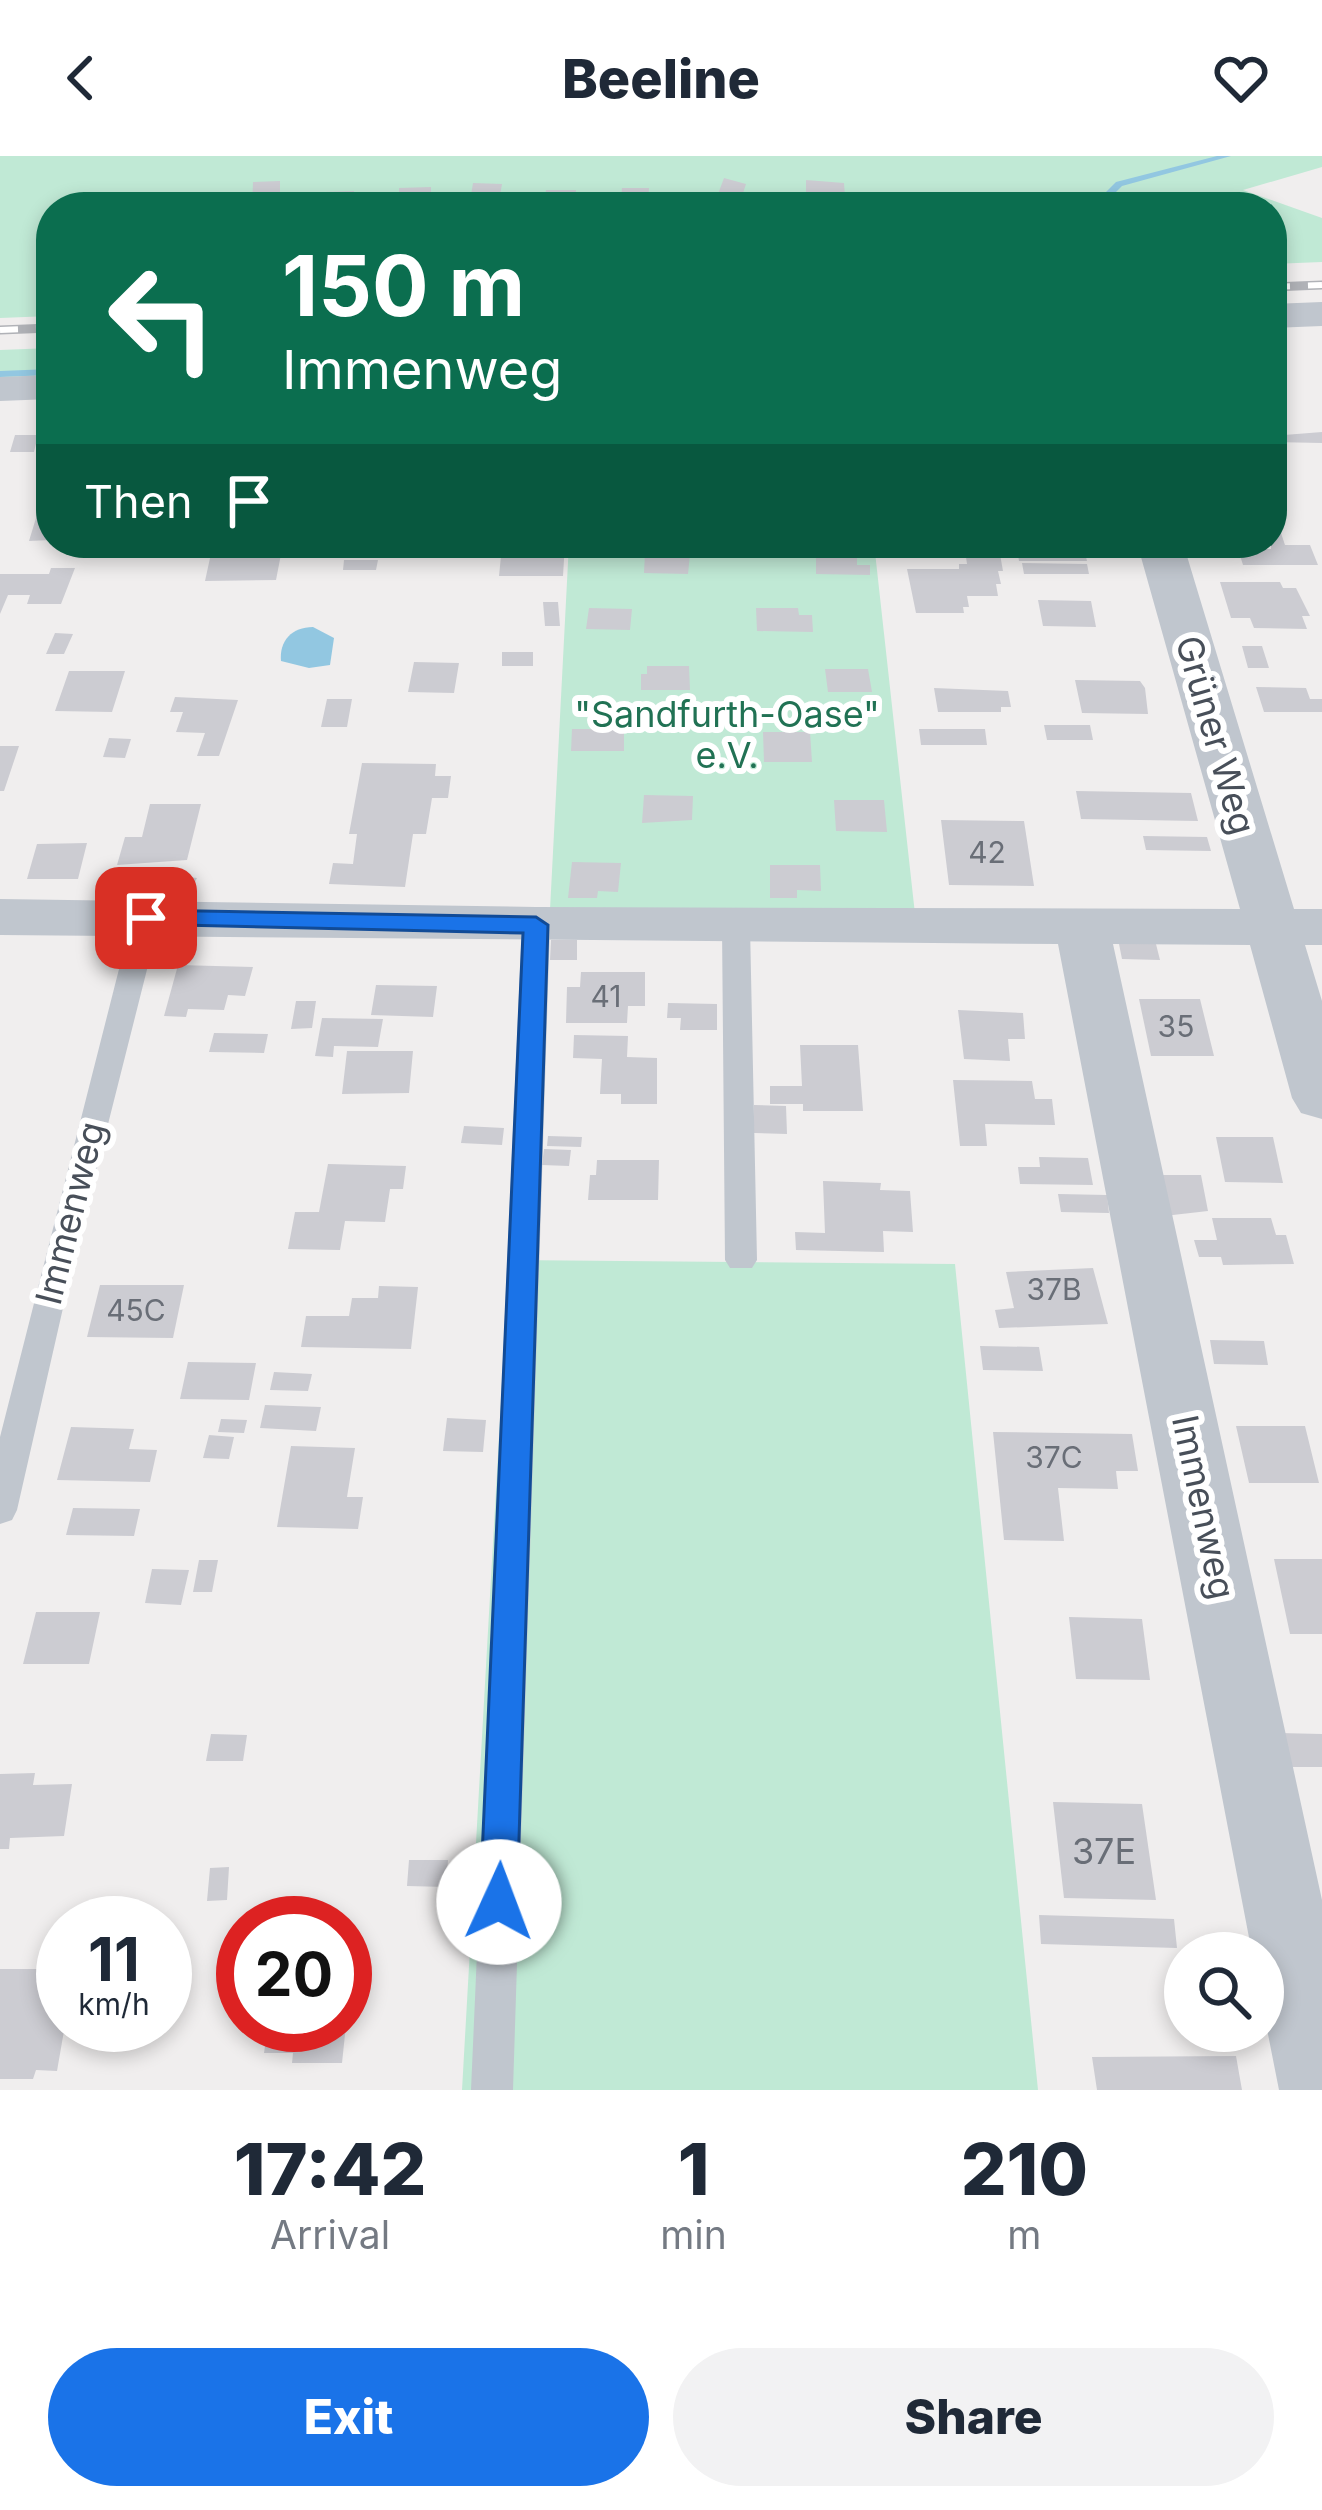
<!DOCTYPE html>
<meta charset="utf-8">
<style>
:root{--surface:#fff;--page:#f2f2f3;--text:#1f2937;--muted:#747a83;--accent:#1a73e8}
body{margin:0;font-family:Inter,sans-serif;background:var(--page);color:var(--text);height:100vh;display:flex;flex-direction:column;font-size:45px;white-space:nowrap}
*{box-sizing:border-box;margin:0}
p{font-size:39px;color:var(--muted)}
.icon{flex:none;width:66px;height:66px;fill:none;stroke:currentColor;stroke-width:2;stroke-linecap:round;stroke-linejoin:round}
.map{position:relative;height:1934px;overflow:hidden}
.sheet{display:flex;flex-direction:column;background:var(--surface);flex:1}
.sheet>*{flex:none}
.hud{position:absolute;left:36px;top:36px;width:1251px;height:366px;border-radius:48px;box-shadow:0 6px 18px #0003;background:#0b6e4f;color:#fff;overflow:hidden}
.fabs{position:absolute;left:1164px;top:1776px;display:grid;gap:24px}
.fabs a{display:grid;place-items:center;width:120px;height:120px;border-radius:50%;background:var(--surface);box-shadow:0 6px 18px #0003;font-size:60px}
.speed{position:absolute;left:36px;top:1740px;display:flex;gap:24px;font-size:60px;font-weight:700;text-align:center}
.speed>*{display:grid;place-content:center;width:156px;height:156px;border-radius:50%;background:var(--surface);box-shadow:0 6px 18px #0003;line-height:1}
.speed small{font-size:30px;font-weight:400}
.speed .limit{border:18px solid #d22;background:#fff;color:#111}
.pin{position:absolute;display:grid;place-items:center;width:102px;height:102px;color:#fff;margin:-51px;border-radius:24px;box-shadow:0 6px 18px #0006}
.me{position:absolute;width:132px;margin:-66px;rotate:2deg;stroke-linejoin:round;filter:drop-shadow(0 0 9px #0008)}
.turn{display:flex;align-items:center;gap:42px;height:252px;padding:0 48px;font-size:54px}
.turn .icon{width:156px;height:156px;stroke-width:2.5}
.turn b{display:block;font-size:84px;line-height:102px}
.then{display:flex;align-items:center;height:114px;padding:0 48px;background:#0003;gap:24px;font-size:45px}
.eta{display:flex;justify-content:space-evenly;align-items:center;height:204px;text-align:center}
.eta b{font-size:72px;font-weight:800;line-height:84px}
.action{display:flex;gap:24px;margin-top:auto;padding:24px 48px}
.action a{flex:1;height:138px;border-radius:72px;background:var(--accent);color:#fff;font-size:48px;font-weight:800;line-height:138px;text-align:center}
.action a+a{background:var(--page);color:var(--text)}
header{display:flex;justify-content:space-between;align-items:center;height:156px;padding:0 48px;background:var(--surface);font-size:54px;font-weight:800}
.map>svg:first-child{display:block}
.green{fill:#c0e9d5}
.water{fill:#92c7e1}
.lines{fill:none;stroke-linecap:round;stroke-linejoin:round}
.stream{fill:#92c7e1;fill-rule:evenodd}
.building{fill:#ccccd2}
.service{fill:#c0c6ce;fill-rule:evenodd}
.minor{fill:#c0c6ce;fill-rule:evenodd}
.rail-casing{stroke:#b0b2b7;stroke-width:9}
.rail{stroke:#fff;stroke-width:6;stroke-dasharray:18;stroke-linecap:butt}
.route{fill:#1a73e8;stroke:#114b97;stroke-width:3}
.labels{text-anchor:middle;stroke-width:12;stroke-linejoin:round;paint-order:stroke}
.number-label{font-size:30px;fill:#696e77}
.park-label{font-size:36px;fill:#217254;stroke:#fff}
.street-label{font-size:36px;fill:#484f59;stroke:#fff}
.near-number-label{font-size:36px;fill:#696e77}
</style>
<header><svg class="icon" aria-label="back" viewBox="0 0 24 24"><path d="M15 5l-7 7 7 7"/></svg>Beeline<svg class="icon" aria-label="heart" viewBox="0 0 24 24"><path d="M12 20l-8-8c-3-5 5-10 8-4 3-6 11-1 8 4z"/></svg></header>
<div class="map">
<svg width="1322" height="1934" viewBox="0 0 1322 1934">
<rect width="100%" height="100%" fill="#f0eeee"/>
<!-- green -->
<path class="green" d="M0 0H1322V11L1243 34 1322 62V106L1272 108V51H51V160L0 162Z
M51 192V227L0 229V194Z
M569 387H874L915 758 550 754Z
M509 1104 955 1108 1038 1934H462Z"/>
<!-- water -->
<path class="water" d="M313 471 334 482 330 509 309 512 281 505C279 485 292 471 313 471Z"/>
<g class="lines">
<!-- stream -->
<path class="stream" d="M1217 0H1231L1122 30 1101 51H1091L1116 26Z
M51 213V219L0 221V215Z"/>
</g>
<!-- building -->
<path class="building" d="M724 22 746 28 742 40 718 38Z
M806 24 844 27 845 41 806 40Z
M280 25V51H252L253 26Z
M473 27 502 28 499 45H470Z
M431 31V45L399 46V32Z
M622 32H649L648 46 621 45Z
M546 34H576L575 45H544Z
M354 35 353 48H323L324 36Z
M1272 265 1284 279 1322 276V287L1272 286Z
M15 279H38L34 296H10Z
M40 349H51V384L29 385Z
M1272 371H1279L1285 389H1310L1318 409H1243L1238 393H1271Z
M542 387H565L563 420H499L502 390Z
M964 387H998L1003 415H998L1001 428H996L998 440H967L969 451H963L964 457H916L907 413H959V408H967Z
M1029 388H1083L1087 405H1019L1018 399H1032Z
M212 393H282L276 424 205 425Z
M645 397 690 398 688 418 644 417Z
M816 397 857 398V409H870V419L816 418Z
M344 404H378L376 414H343Z
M1022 407 1087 408 1089 418H1024Z
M51 412H75L61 448H27L30 439H8L0 458V418H49Z
M1220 426H1280L1283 432H1296L1310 460H1302L1307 473 1254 472 1250 462H1231Z
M1038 444 1091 445 1096 471 1043 470Z
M543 446H558L560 470H545Z
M589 452 632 453 630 474 586 473Z
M756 452H798L799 459H812L813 476 757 475Z
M55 477 73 478 64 498H46Z
M1242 490H1262L1269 512H1248Z
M502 496H533V510H502Z
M414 506 459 507 454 537 408 536Z
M647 510H689L690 534H641V518H647Z
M825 513H868L872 536H828Z
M69 515H125L112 556 55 555Z
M1075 524 1140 525 1145 532 1148 558 1082 557Z
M1256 531 1306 532 1310 543H1322V556H1264Z
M934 532 1008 535 1011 551H1001V556H938Z
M175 541 238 544 219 600H197L205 577 176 576 183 556H170Z
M327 543H352L347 571H321Z
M1044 569H1090L1093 584H1047Z
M572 573H624V595H571Z
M919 573H985L987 589H921Z
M763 576H810L812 606H764Z
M109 582 131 583 125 602 103 601Z
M0 590H19L4 635H0Z
M362 607 436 608 435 620H451L448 642H432L426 678H413L405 731 329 728 333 707 353 708 357 678H349Z
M1076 635 1191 637 1198 665 1081 663Z
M644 639 693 640 692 664 642 667Z
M834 644H884L887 676 836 675Z
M150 648H201L187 704 117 709 125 681H142Z
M941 664 1024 665 1034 730 949 729Z
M1143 680 1207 681 1211 695 1146 694Z
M87 687 78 723H27L37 688Z
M572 706 621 707 618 736 598 735 597 742H568Z
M770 709H820L821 735 797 734V742H770Z
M161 718 197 722 191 733 155 729Z
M551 784H577V804H550Z
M1119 788H1156L1160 804 1122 803Z
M178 809 253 811 245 840 228 839 224 854 188 853 186 861 164 860Z
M581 816H645V850H628L627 867H566L567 831H580Z
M376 829 437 830 433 861 371 859Z
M1139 843H1200L1214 900H1151Z
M296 845H316L312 872 291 873Z
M668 847 717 848V874H680L681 862H667Z
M958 854 1023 857 1025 883H1008L1010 905 964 903Z
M322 862 383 863 378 891 334 890 333 901 315 900Z
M214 877 268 878 264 897 209 896Z
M574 879 628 880 627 901 657 902V948H621V938H600L602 903 573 902Z
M800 889H858L863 955H803V948H770V930H802Z
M347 895H413L409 937 342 938Z
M953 924 1032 925 1035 943H1052L1055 969 985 968 987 990H960Z
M754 949 786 950 787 978 754 977Z
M464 970 504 972 502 989 461 987Z
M548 980 582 981 581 991 547 990Z
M1216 981H1273L1283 1027 1225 1026Z
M544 993 571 994 569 1010 542 1009Z
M1039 1001 1088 1002 1093 1029 1020 1028 1018 1011H1040Z
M597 1004H659L658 1044H588L590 1019H596Z
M328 1008 406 1010 403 1033H390L385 1066 345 1065 340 1094 288 1093 295 1056H319Z
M1157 1019H1201L1208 1055 1164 1060Z
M823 1025 881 1027 880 1034 910 1035 913 1076 883 1075 884 1096 796 1094 795 1076 825 1077Z
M1058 1038 1107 1039 1109 1057 1061 1056Z
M1212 1062H1271L1276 1079H1286L1294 1108 1223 1109 1221 1101H1199L1194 1084H1217Z
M1093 1112 1108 1168 999 1172 995 1154 1014 1152 1006 1116Z
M100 1129H184L173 1182 87 1181Z
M379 1130 418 1131 411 1193 301 1191 306 1160H349L352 1142H378Z
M1210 1184 1264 1185 1268 1209 1214 1208Z
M980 1190 1039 1191 1043 1215 983 1214Z
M188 1206 256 1207 249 1244 180 1243Z
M274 1216 312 1218 308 1235 270 1234Z
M265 1249 321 1251 316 1275 260 1272Z
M447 1262 486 1264 483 1296 443 1295Z
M221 1263 247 1264 244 1277 218 1276Z
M1236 1270H1305L1319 1327H1249Z
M71 1271 134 1273 129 1293 157 1294 150 1326 57 1324Z
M993 1276 1132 1278 1138 1315H1116L1118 1333 1058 1332 1064 1385 1004 1384Z
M209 1279 234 1281 229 1303 203 1302Z
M291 1290 355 1292 347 1341H363L358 1373 277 1371Z
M73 1352 140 1353 134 1380 66 1379Z
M1274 1403H1322V1478H1290Z
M199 1404H218L212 1436H193Z
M152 1413 189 1414 181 1449 145 1447Z
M36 1456H100L89 1508H23Z
M1069 1461 1142 1463 1150 1524 1076 1523Z
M1279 1577 1322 1578V1611H1286Z
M211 1578 247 1579 243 1605H206Z
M35 1617 33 1629 72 1628 64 1680 10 1682 9 1693H0V1618Z
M1053 1646 1142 1648 1156 1744 1064 1742Z
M409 1704H448L446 1731 407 1730Z
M229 1711 227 1744 207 1745 210 1712Z
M1039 1759 1174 1763 1177 1792 1041 1788Z
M0 1813H54L53 1820 63 1819 65 1869 57 1915 36 1914 33 1923H0Z
M268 1869H346L342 1907H292L293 1897H264Z
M1236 1900 1242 1934H1097L1092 1901Z"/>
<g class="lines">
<!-- service -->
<path class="service" d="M146 753 160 762 76 1095 17 1354 12 1364 0 1368V1281L132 762Z
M536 760 550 769 513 1934H471L522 769Z
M736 761 750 770 757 1104 752 1112H730L725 1104 722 770Z"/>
<!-- minor -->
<path class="minor" d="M1322 146V170L1272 172V148Z
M51 219V243L0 245V221Z
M1137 387H1183L1294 753H1322V789H1305L1322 845V963L1301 957 1292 942 1250 789 1113 788 1322 1744V1934H1279L1263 1853V1797H1252L1058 788 0 779V743L536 751 1240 753Z"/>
<defs>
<path id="rail" d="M1272 131 1322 129
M0 174 51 172"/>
</defs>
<!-- rail casing -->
<use href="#rail" class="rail-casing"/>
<!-- rail -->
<use href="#rail" class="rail"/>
</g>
<!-- route -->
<path class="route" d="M146 754 536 761 548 769 517 1746 511 1758 499 1763 486 1758 480 1746 523 777 137 768 134 762 137 756Z"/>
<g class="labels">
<!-- number labels -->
<g class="number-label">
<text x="987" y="707">42</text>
<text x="606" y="851">41</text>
<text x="1176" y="881">35</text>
<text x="1054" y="1144">37B</text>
<text x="136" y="1165">45C</text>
<text x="1054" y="1312">37C</text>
</g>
<!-- park labels -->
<g class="park-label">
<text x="727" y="571">"Sandfurth-Oase"<tspan x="727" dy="41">e.V.</tspan></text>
</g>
<!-- street labels -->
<g class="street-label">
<text transform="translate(1216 579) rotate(74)" y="13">Grüner Weg</text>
<text transform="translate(70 1057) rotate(-76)" y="13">Immenweg</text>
<text transform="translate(1204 1351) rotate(78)" y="13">Immenweg</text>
</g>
<!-- near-number labels -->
<g class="near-number-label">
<text x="1104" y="1708">37E</text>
</g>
</g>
</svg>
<div class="fabs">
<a><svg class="icon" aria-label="search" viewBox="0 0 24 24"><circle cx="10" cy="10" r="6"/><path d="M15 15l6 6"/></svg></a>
</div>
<div class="speed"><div>11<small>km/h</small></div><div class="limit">20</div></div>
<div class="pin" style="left:146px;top:762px;background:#d93025"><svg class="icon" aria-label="arrive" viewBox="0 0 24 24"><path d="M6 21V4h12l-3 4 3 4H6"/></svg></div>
<svg class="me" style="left:499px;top:1746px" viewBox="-20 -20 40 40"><circle r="19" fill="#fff"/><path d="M0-13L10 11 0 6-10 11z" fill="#1a73e8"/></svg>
<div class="hud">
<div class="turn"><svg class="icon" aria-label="left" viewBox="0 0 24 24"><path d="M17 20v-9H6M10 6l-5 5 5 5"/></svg><div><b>150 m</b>Immenweg</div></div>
<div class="then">Then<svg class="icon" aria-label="arrive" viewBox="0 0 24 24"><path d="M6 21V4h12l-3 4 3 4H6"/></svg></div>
</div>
</div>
<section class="sheet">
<div class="eta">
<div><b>17:42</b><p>Arrival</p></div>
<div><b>1</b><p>min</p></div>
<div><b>210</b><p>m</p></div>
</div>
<div class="action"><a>Exit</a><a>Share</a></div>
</section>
